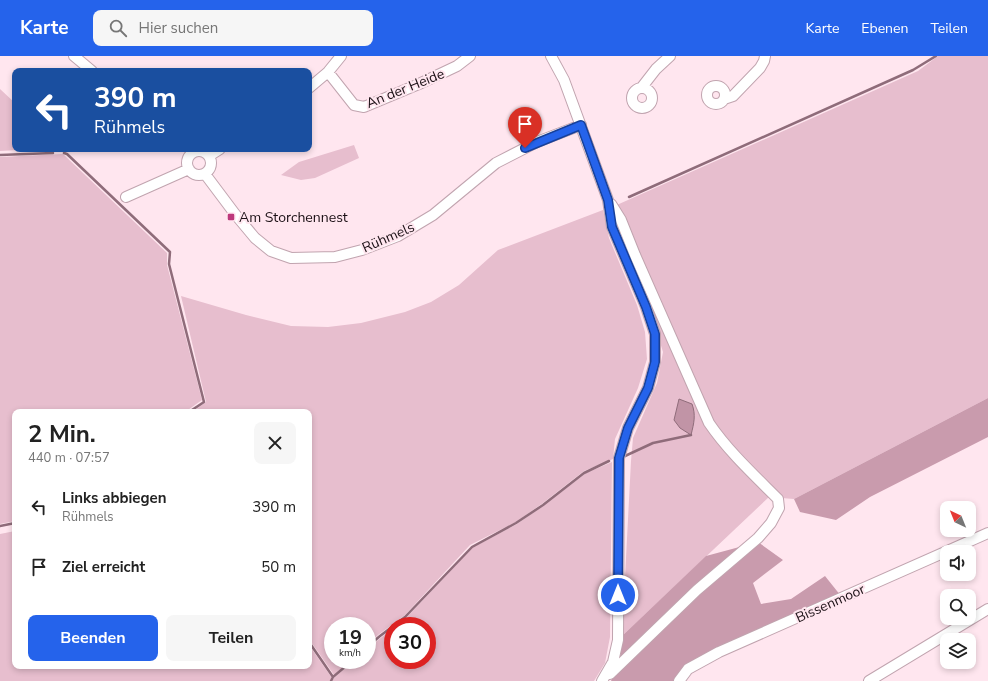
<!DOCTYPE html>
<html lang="de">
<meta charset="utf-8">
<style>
:root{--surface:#fff;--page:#f6f6f6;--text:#222;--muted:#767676;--accent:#2563eb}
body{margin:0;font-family:"Nunito Sans",sans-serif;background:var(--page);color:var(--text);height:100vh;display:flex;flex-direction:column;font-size:15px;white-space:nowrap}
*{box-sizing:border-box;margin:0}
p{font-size:13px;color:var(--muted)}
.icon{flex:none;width:22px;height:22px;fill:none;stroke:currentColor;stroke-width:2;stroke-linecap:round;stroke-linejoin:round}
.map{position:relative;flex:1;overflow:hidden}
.side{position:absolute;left:12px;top:353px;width:300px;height:260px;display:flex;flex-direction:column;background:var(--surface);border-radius:8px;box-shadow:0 2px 6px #0003}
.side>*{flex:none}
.banner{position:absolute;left:12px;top:12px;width:300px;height:84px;border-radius:8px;box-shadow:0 2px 6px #0003;background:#1a4fa0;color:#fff;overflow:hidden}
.needle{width:26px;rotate:317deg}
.fabs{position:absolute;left:940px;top:445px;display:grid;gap:8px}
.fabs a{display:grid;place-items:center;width:36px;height:36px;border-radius:8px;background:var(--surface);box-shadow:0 2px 6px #0003;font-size:20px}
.speed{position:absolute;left:324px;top:561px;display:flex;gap:8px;font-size:20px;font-weight:700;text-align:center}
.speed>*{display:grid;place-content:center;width:52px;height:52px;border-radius:50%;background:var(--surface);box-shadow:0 2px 6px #0003;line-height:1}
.speed small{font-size:10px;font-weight:400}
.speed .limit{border:6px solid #d22;background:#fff;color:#111}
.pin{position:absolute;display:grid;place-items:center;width:34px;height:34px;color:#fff;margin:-41px -17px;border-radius:50% 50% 50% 0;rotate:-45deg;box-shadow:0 0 4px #0007}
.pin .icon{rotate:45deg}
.me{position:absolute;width:44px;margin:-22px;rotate:0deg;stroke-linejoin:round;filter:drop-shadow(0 0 3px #0008)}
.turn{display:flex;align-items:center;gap:14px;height:84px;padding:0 16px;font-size:18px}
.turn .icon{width:52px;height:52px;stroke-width:2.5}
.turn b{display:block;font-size:28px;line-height:34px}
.round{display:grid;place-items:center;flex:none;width:42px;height:42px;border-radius:8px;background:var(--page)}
.head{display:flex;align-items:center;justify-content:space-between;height:68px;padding:0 16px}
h1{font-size:24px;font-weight:700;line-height:30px}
.primary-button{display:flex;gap:8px;margin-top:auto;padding:8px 16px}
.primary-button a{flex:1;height:46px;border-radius:8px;background:var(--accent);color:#fff;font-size:16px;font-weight:700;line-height:46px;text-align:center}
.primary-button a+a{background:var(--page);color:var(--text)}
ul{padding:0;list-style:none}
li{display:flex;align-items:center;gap:12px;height:60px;padding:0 16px}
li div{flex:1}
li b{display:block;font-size:15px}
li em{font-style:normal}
header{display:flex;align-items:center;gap:24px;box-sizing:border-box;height:56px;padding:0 20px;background:var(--accent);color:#fff}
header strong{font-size:19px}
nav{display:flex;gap:22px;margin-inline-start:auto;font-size:14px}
.search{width:280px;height:36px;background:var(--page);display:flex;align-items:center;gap:10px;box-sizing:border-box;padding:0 14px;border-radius:8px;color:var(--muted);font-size:15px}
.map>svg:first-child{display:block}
.green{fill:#e7bece}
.forest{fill:#c99bad}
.water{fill:#c194a6;stroke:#8f6c7a}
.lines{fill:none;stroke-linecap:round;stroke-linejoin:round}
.stream{stroke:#8f6c7a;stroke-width:2.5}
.street-casing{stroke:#c1a4af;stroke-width:12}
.street{stroke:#fff;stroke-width:10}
.route-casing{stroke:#184099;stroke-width:10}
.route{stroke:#2563eb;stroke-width:7}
.poi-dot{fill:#bd397c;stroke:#ffe6ef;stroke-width:1.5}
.labels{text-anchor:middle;stroke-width:4;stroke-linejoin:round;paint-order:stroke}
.street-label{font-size:14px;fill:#1a0f14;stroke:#ffe6ef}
.poi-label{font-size:14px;fill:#1a0f14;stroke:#ffe6ef;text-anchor:start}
</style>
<header>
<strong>Karte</strong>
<div class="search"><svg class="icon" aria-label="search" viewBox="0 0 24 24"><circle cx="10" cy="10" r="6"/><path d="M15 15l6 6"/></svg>Hier suchen</div>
<nav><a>Karte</a><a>Ebenen</a><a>Teilen</a></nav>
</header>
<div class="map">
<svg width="988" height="625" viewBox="0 0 988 625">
<rect width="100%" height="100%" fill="#ffe6ef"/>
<!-- green -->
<path class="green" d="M938 0H988V342L794 443 769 441 622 580 631 405 633 382 657 327 663 296 644 234 615 173 610 152 918 15Z
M0 33 15 47V93H36L0 95Z
M354 89 359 102 315 122 301 124 281 119 299 106Z
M63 98 167 197V209L202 344 185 356H15V465L0 468V101Z
M603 154 609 182 637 249 645 276 647 303 638 332 615 383 613 403 584 415 543 447 516 466 470 489 405 559 378 579 367 589V570H333V604H351L334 619 309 583V356H192L206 346 181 240 246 259 291 270 328 271 361 267 405 256 431 246 459 229 498 194Z
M612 406 610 581 605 607 594 625H332L333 623 354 604H367V593L393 572V604H427V570H395L406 562 472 492 517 468 544 449 586 417Z
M15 475V610H309V589L332 622 330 625H0V478Z"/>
<!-- forest -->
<path class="forest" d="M988 342V381L870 441 836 464 800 456 794 443Z
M758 486 783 504 753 527 761 548 791 543 825 520 841 540 717 595 676 625H611L620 605 622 580 706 500Z"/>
<!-- water -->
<path class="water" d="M679 343 692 348C696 359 694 367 691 379L680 372 674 364Z"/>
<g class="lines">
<!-- stream -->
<path class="stream" d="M64 97 67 98 170 196 169 208 204 346 189 356
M0 99 53 97
M629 141 913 14 936 0
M625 400 653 387 691 379
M0 470 15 467
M309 586 333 621 353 604
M367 591 380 580 405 561 472 491 516 467 543 449 584 417 609 405
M331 625 333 621"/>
<defs>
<path id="street" d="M74 0 92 15
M551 0 564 24 608 144 612 171 646 251 655 278V306L648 332 628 372 619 402 618 584 613 606 602 625
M328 16 354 49 364 51 419 28 457 10 470 0
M707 39a9 9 0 1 1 18 0a9 9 0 1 1-18 0Z
M642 31 656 13 670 0
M632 42a10 10 0 1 1 20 0a10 10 0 1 1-20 0Z
M309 32 328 16 341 0
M724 43 733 40 760 12 764 5 765 0
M187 107a12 12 0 1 1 24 0a12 12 0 1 1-24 0Z
M209 100 220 93
M205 118 235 158 255 182 271 195 291 202 335 201 362 194 398 180 433 159 496 107 537 86 581 69
M126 141 189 113
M610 618 697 534 758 482 771 467 779 452 778 443C754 419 728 395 709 367L635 199 621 164 611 148
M679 625 688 613 719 596 988 477
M869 625 988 553"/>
</defs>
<!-- street casing -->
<use href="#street" class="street-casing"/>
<!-- street -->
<use href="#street" class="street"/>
</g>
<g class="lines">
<defs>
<path id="route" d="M525 92 581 69 608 144 612 171 646 251 655 278V306L648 332 628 372 619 402 618 539"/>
</defs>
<!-- route casing -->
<use href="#route" class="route-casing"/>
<!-- route -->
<use href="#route" class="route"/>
</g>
<!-- markers -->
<rect class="poi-dot" x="227" y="157" width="8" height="8" rx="2"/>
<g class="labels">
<!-- street labels -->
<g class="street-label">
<text transform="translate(405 32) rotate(-22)" y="5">An der Heide</text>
<text transform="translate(388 181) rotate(-24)" y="5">Rühmels</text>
<text transform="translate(830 547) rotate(-24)" y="5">Bissenmoor</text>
</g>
<!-- poi labels -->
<g class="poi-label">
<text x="239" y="166">Am Storchennest</text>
</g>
</g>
</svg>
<div class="fabs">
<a><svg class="needle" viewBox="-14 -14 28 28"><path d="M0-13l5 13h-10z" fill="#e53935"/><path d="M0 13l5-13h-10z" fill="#767676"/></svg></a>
<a><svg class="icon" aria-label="sound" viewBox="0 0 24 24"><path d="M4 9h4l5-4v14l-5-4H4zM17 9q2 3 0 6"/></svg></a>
<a><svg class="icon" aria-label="search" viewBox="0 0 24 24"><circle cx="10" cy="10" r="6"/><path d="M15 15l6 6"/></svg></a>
<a><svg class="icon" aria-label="layers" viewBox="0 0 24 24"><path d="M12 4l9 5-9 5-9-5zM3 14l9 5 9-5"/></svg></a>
</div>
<div class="speed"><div>19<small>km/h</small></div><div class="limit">30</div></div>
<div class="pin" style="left:525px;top:92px;background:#d93025"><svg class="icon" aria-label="arrive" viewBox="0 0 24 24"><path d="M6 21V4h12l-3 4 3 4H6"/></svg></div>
<svg class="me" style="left:618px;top:539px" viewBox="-20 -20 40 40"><circle r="17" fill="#2563eb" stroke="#fff" stroke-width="3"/><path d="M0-11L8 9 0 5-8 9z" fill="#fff"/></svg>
<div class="banner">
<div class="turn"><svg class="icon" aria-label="left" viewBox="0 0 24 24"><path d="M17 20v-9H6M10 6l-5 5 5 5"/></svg><div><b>390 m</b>Rühmels</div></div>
</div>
<section class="side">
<div class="head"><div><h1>2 Min.</h1><p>440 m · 07:57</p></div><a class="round"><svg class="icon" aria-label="close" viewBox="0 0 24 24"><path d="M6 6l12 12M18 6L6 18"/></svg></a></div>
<ul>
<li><svg class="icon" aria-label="left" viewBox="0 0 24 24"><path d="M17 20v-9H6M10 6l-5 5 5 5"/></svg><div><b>Links abbiegen</b><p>Rühmels</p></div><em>390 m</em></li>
<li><svg class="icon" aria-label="arrive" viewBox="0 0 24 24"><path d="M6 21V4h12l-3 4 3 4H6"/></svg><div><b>Ziel erreicht</b></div><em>50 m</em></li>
</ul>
<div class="primary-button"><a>Beenden</a><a>Teilen</a></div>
</section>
</div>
